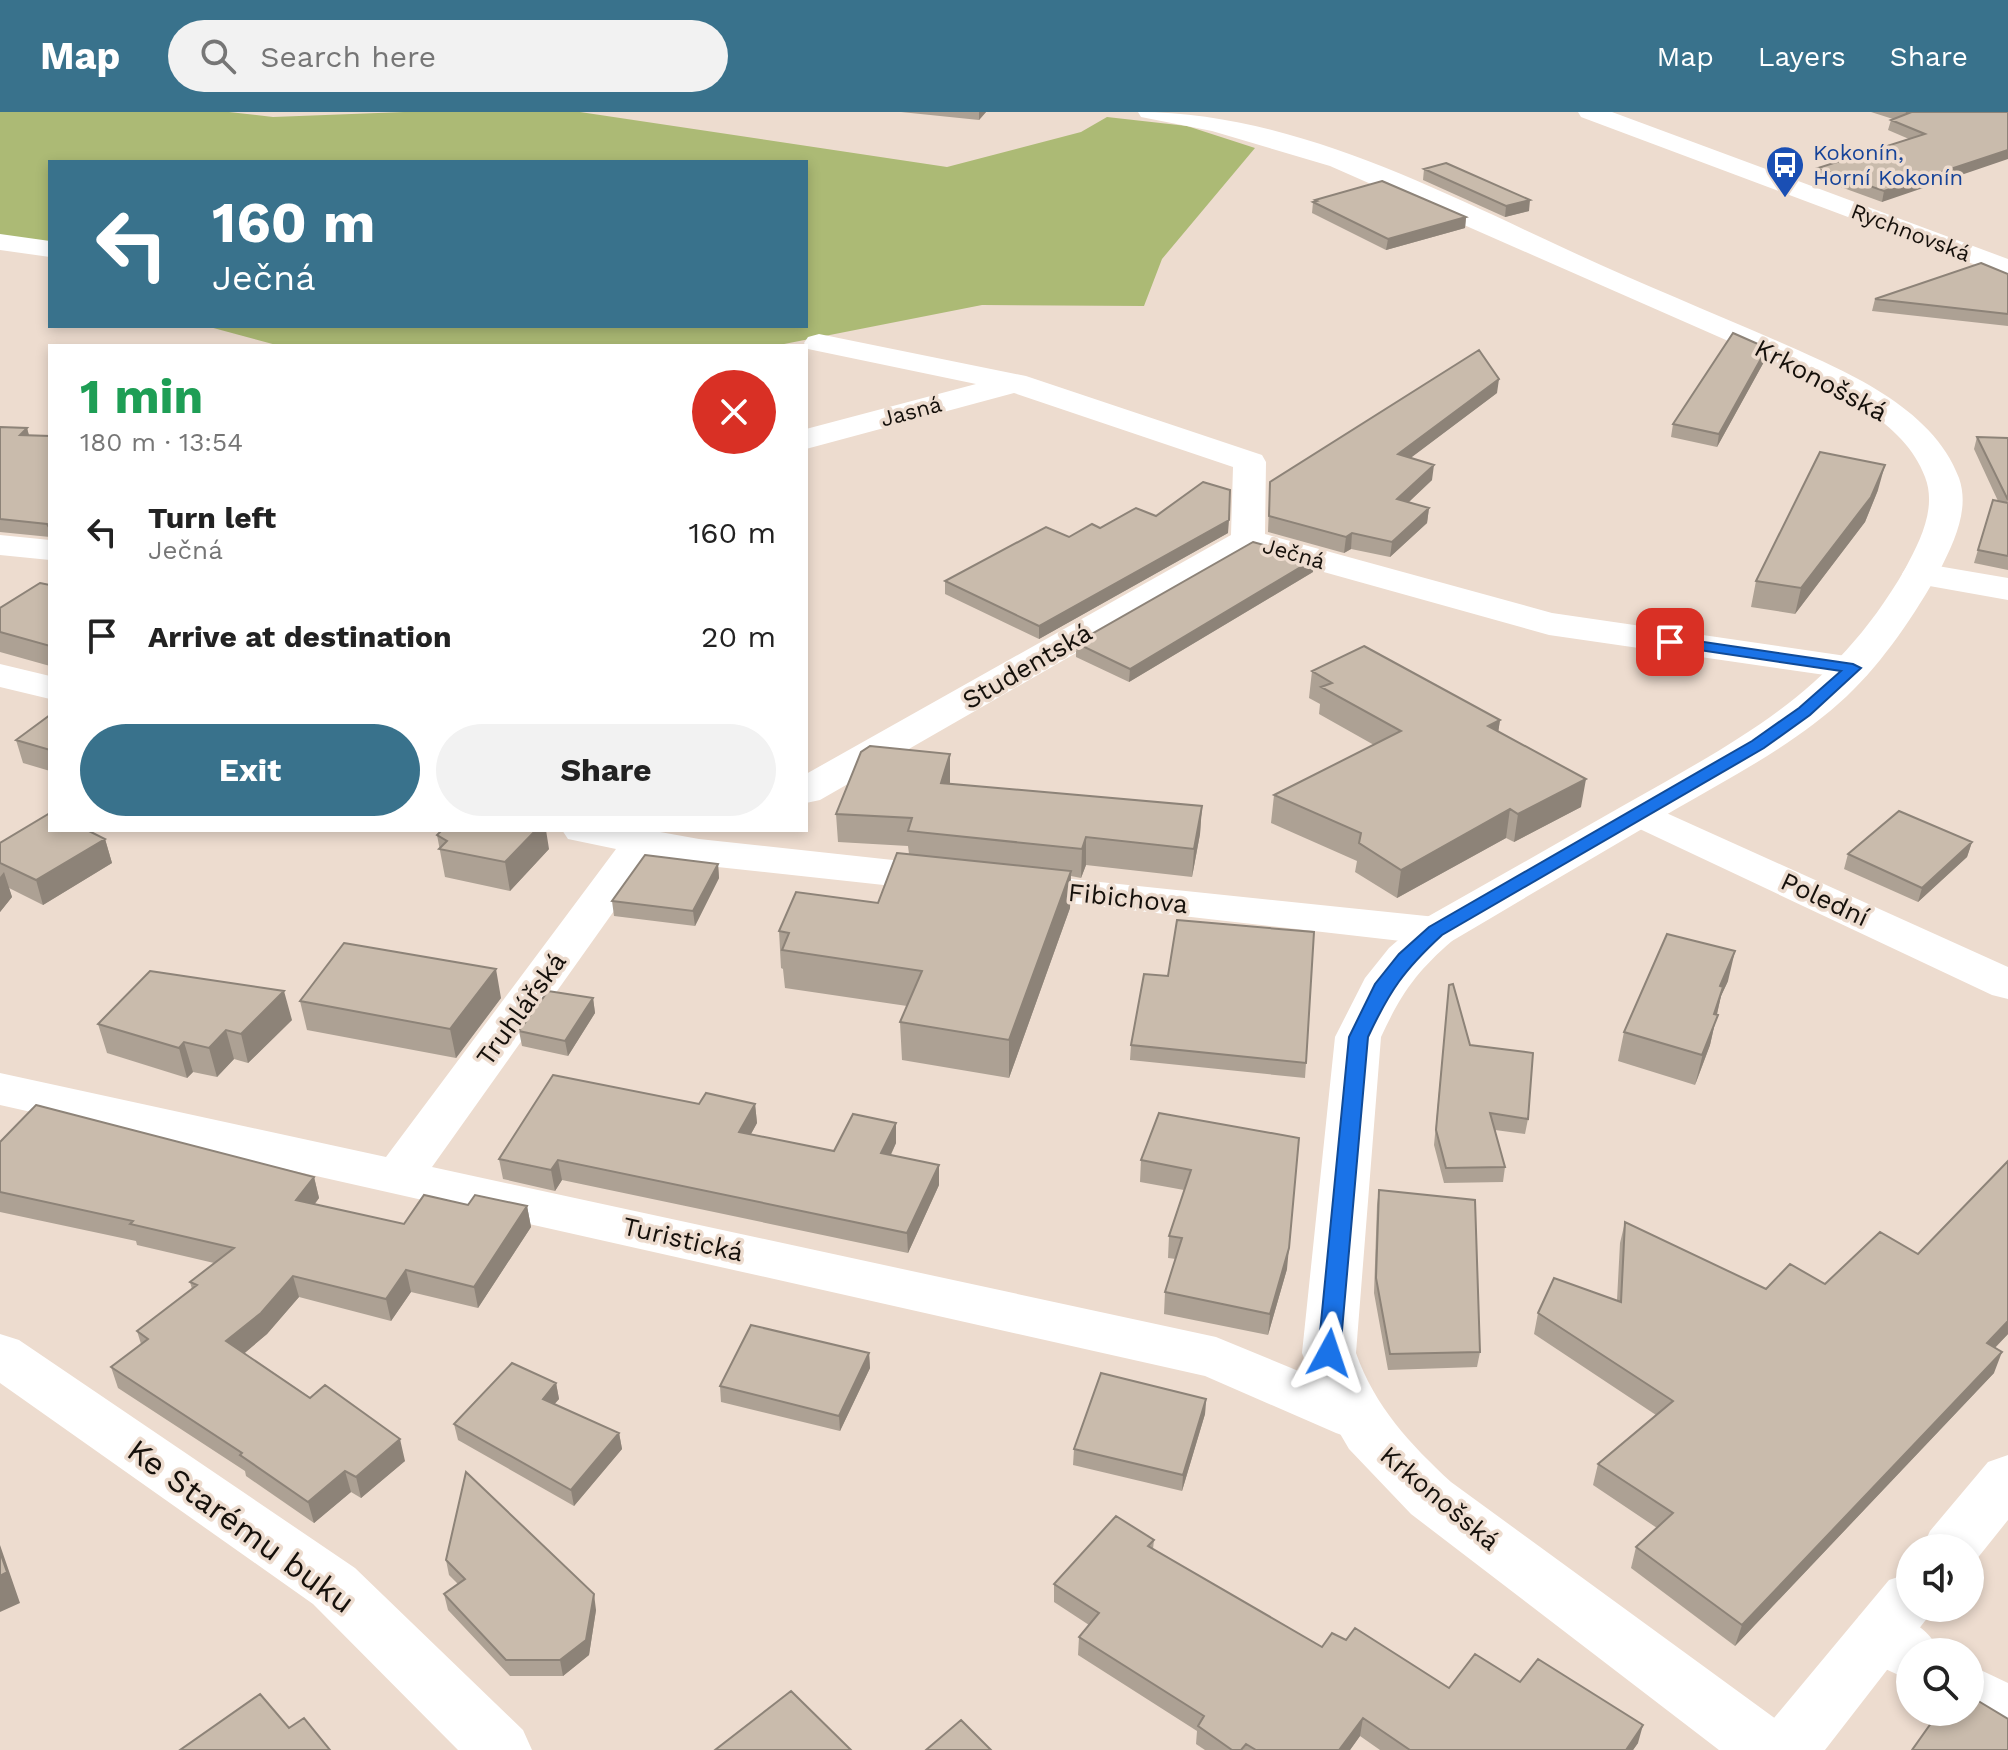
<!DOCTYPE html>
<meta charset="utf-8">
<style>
:root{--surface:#fff;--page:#f2f2f2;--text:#222;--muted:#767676;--accent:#39728c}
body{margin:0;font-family:"Work Sans",sans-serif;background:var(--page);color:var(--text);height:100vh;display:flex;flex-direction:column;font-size:30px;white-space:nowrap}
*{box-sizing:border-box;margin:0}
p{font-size:26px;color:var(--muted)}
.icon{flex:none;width:44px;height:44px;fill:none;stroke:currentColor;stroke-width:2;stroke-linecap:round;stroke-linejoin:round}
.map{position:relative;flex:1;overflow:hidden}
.drawer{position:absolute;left:48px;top:232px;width:760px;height:488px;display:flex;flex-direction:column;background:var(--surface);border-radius:0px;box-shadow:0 4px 12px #0003}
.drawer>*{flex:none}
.hud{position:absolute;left:48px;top:48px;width:760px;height:168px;border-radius:0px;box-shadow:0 4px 12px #0003;background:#39728c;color:#fff;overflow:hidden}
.controls{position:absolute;left:1896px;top:1422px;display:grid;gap:16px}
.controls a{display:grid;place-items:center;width:88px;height:88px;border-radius:50%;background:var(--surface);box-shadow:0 4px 12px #0003;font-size:40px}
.pin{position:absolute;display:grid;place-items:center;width:68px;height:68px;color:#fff;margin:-34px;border-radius:16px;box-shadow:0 4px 12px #0006}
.me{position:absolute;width:88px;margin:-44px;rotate:5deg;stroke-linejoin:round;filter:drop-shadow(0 0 6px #0008)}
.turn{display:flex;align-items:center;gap:28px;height:168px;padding:0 32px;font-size:36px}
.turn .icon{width:104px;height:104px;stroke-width:2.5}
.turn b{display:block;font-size:56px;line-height:68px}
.round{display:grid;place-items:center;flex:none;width:84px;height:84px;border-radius:42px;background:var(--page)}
.head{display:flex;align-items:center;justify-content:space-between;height:136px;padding:0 32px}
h1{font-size:48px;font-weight:700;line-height:60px;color:#1e9e55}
.cta{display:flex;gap:16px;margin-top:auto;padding:16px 32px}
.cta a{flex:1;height:92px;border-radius:48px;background:var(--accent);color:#fff;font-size:32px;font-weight:700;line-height:92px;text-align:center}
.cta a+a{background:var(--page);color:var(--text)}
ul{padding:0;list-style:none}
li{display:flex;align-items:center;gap:24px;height:104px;padding:0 32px}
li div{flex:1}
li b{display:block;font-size:30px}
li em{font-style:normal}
header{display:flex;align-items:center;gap:48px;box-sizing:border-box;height:112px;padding:0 40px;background:var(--accent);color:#fff}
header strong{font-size:38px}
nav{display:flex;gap:44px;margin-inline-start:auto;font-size:28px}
.search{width:560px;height:72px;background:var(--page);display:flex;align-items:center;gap:20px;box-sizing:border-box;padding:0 28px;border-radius:44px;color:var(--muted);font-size:30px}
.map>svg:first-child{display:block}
.forest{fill:#acba75}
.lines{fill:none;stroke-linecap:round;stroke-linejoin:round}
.minor{fill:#fff;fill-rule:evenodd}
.tertiary{fill:#fff;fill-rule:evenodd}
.secondary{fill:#fff;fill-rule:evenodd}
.wall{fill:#ada194}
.shaded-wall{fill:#8d8378}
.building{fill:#c9bbac;stroke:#8d8378;stroke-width:2}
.route{fill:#1a73e8;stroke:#114b97;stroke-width:2}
.labels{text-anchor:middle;stroke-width:7;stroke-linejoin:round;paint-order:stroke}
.far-transit-label{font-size:22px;fill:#164399;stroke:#eddccf;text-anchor:start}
.far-street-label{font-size:22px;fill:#15100b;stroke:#eddccf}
.street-label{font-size:26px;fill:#15100b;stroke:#eddccf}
.near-street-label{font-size:32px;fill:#15100b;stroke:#eddccf}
</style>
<header>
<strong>Map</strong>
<div class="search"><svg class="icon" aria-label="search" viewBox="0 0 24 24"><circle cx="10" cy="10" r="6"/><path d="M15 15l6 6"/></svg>Search here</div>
<nav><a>Map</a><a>Layers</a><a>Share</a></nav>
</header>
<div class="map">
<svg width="2008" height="1638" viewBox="0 0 2008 1638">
<rect width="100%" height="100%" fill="#eddccf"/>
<!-- forest -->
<path class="forest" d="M0 0H229L273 5 404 0H580L947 55 1081 20 1107 5 1187 14 1255 36 1162 147 1144 194 982 193 774 234H280L206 214H806V50H50V130L0 125Z"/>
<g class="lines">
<!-- minor -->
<path class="minor" d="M0 122 50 129V145L0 138Z
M819 222 1026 264 1262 343 1266 350 1265 422 1552 501 1853 545 1866 548 1872 556 1866 564 1853 567 1549 523 1252 440 820 688 806 691V662L1231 423 1233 355 1014 281 806 337V317L976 272 808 237 804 231 808 225Z
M0 423 50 428V448L0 443Z
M1920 451 2008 466V488L1907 470 1902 462 1907 454Z
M0 552 50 564V587L0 575Z
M1642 690 2008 855V887L1992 883 1627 711 1621 702 1627 693Z
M562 718H649L699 727 948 754 963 758 969 767 963 776 948 780 699 753 653 744 432 1055 1216 1225 1376 1291 1384 1306 1376 1321 1356 1328 1336 1321 1205 1264 0 993V961L386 1045 616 737 568 727Z
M1013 761 1436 805 1452 809 1458 819 1452 829 1436 833 998 783 992 774 998 765Z
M0 1222 19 1228 355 1456 523 1618 532 1638H458L313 1492 0 1271Z
M1881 1496C1907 1505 1928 1515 1940 1540H1910V1567C1884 1558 1863 1548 1851 1522L1859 1504Z
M1970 1553 2008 1571V1633L1986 1625 1949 1600H1970Z"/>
<!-- tertiary -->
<path class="tertiary" d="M1138 0C1289 0 1434 76 1568 138 1637 170 1706 198 1775 228 1840 257 1932 293 1959 366 1970 397 1954 430 1940 458 1915 502 1884 549 1847 584 1797 631 1735 663 1676 697 1601 741 1526 785 1452 829 1416 860 1401 882 1381 925L1356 1241C1375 1295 1410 1332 1451 1370L1791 1618 1800 1638H1719L1411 1402 1349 1337 1318 1284 1302 1241 1335 925 1365 866 1389 836 1420 809C1489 770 1558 731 1626 692 1744 625 1835 579 1905 457 1920 429 1937 396 1925 365 1905 309 1834 279 1785 254L1330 54 1212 19 1141 5Z"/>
<!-- secondary -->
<path class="secondary" d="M1578 0H1612L2008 147V165L1581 5Z
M2008 1343V1408L1972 1453 1970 1436H1922L1930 1419 1988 1350Z
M1910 1461V1496H1935L1825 1638H1755L1764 1618 1889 1468Z"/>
</g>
<!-- wall -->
<path class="wall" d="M901 0H986L979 8Z
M1871 0H2008L1882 90 1816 66 1818 56 1909 27 1888 18 1891 8 1893 7Z
M1424 57 1529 99 1505 105 1423 68Z
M1315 88 1466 105 1465 116 1386 138 1312 101 1313 90Z
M2008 162V214L1872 199 1875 187Z
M1767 236 1765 248 1717 335 1671 325 1673 312Z
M1497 281 1410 346 1432 368 1409 390 1429 396 1427 411 1390 445 1351 437 1344 441 1268 420 1270 370Z
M0 315 27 316 29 323 50 324V425L0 420Z
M1977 325 2008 326V458L1974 451 1993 388 1998 389 1974 337Z
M1878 378 1865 410 1795 502 1751 495 1756 469Z
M1156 404 1228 421 1039 527 945 482V469L1069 425 1100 416Z
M1313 460 1129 570 1076 545V531Z
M50 473V554L0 540V496Z
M1312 559 1500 608 1498 620 1581 695 1514 730 1506 726 1397 786 1355 760 1357 749 1271 711 1274 683 1374 633 1319 602 1320 592 1309 586Z
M50 603V659L23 651 16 628Z
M950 642V672L1202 694 1200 722 1192 765 1086 753 1081 766 1071 764 1070 796 1009 966 902 948 900 910 907 894 785 876 783 857 781 856 779 819 878 791 909 742 908 734 838 730 836 702Z
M437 723 549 737 510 779 445 765Z
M105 727 112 751 43 793 9 776 12 785 0 800V731Z
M1972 730 1967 745 1918 790 1844 757 1848 742Z
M718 752 719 766 695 814 614 804 612 789Z
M1728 869 1721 884 1710 933 1695 973 1618 949 1624 920Z
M1449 873 1470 933 1528 1007 1525 1022 1495 1018 1505 1055 1503 1070 1444 1071 1434 1033Z
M501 886 456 946 307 918 300 889Z
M593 886 595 901 568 944 522 934 519 919Z
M292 908 248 951 234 947 217 965 193 960 187 966 107 941 98 912Z
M1131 933 1306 951 1305 966 1130 948Z
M699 992H755L757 1011 751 1022 834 1039 896 1011V1031L891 1043 939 1073 908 1141 562 1068 555 1079 503 1067 499 1047Z
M1159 1001 1287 1157 1268 1223 1164 1202 1165 1180 1176 1147 1168 1146 1169 1124 1184 1078 1140 1070 1141 1048Z
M0 1030 314 1065 319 1086 315 1092 404 1112 468 1093 527 1094 531 1115 478 1196 411 1180 391 1209 299 1185 267 1222 244 1241 405 1349 361 1386 351 1380 314 1411 246 1364 245 1359 118 1276 111 1255 141 1232 137 1219 192 1177 190 1170 214 1151 137 1133 136 1129 0 1100Z
M2008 1049V1222L1995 1236 1994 1261 1735 1534 1631 1456 1636 1435 1657 1416 1593 1373 1598 1352 1656 1303 1534 1222 1538 1201 1617 1188 1620 1131 1625 1110 1766 1177 1825 1172 1918 1142Z
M1379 1078 1480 1240 1477 1255 1388 1258 1374 1181 1377 1093Z
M869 1241 870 1256 840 1319 721 1290 720 1274Z
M556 1271 559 1287 554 1292 619 1321 622 1337 574 1394 458 1328 454 1312Z
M1206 1287 1205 1302 1182 1379 1073 1353 1074 1337Z
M1154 1428 1153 1437 1322 1535 1449 1576 1520 1570 1638 1631 1633 1638H1380L1360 1624 1350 1638H1205L1196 1632 1197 1619 1078 1543 1079 1525 1089 1513 1054 1490V1472Z
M446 1448 596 1498 589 1543 563 1564H510L448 1498 444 1482 458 1472 449 1463Z"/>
<!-- shaded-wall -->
<path class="shaded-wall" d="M979 0H986L979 8Z
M2008 38V47L1882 90 1884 79Z
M1530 88 1529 99 1505 105 1506 94Z
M1466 105 1465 116 1386 138 1388 127Z
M1767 236 1765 248 1717 335 1719 322Z
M1499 267 1497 281 1396 357 1398 342Z
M27 316 30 328 20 323Z
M1434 353 1432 368 1396 402 1397 387Z
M1885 353 1878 378 1865 410 1795 502 1801 476Z
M1429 396 1427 411 1390 445 1392 430Z
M1229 408 1228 421 1039 527V514Z
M1352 421 1351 437 1344 441 1346 425Z
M1314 447 1313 460 1129 570 1130 557Z
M1500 608 1496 635 1488 614Z
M950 642V670L941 699V671Z
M1586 667 1581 695 1514 730 1518 702Z
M1202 694 1200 722 1192 765 1194 737Z
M1510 697 1506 726 1397 786 1401 758Z
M536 718H546L549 737 510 779 505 750Z
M1086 725V753L1081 766 1082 737Z
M105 727 112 751 43 793 36 768Z
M1972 730 1967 745 1918 790 1922 776Z
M718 752 719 766 695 814 693 799Z
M1071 759 1070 796 1009 966V928Z
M4 760 12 785 0 800V765Z
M1735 839 1728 869 1721 884 1710 933 1695 973 1720 874Z
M496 857 501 886 456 946 450 917Z
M284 879 292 908 248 951 241 922Z
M593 886 595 901 568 944 565 929Z
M226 918 234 947 217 965 209 936Z
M184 930 193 960 187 966 179 936Z
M755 992 757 1011 741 1040 739 1020Z
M896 1011V1031L882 1061 881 1041Z
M558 1048 562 1068 555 1079 551 1058Z
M939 1053V1073L908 1141 907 1121Z
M314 1065 319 1086 301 1109 296 1088Z
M527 1094 531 1115 478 1196 474 1175Z
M1289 1136 1287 1157 1268 1223 1270 1202Z
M406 1158 411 1180 391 1209 386 1187Z
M293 1164 299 1185 267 1222 233 1251 226 1229Z
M2008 1209V1222L1979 1252 1987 1231Z
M2002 1240 1994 1261 1735 1534 1742 1513Z
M869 1241 870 1256 840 1319 839 1304Z
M556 1271 559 1287 545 1303 543 1287Z
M1206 1287 1205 1302 1182 1379 1183 1363Z
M619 1321 622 1337 574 1394 571 1378Z
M400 1327 405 1349 361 1386 356 1365Z
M345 1359 351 1380 314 1411 308 1390Z
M0 1433 20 1491 0 1500Z
M594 1482 596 1498 589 1543 563 1564 560 1548Z
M1363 1606 1360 1624 1350 1638H1339Z
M1643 1613 1638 1631 1633 1638H1626Z"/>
<!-- building -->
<path class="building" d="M1906 0H2008V38L1884 79 1818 56 1925 22 1891 8 1909 1Z
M1446 51 1530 88 1506 94 1424 57Z
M1382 69 1466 105 1388 127 1313 90 1317 89 1315 88Z
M1981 151 2008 162V202L1875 187Z
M1733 221 1767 236 1719 322 1673 312Z
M1479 238 1499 267 1398 342 1434 353 1397 387 1429 396 1392 430 1352 421 1346 425 1269 404 1270 370Z
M0 315 27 316 20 323 50 324V417L47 412 0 407Z
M1977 325 2008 326V388Z
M1820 340 1885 353 1871 385 1801 476 1756 469Z
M1203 370 1230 378 1229 408 1039 514 945 469 1046 415 1069 425 1092 412 1100 416 1136 396 1156 404Z
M1993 388 2008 391V444L1978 438Z
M1253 430 1314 447 1130 557 1076 531Z
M40 471 50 473V534L0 520V496Z
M1364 534 1500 608 1488 614 1586 667 1518 702 1510 697 1401 758 1359 731 1361 721 1274 683 1401 619 1321 575 1332 571 1312 559Z
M50 603V638L16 628Z
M870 634 950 642 941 671 1202 694 1194 737 1086 725 1082 737 908 719 912 706 836 702 861 640Z
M1899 699 1972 730 1922 776 1848 742Z
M50 701V718H87L105 727 36 768 0 751V731Z
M442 718H536L505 750 439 737 447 729 437 723Z
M897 741 1071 759 1009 928 900 910 922 859 782 838 789 821 779 819 796 780 878 791Z
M645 743 718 752 693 799 612 789Z
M1177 808 1314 820 1306 951 1131 933 1144 862 1168 864Z
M1667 822 1735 839 1720 874 1723 875 1714 902 1718 903 1702 943 1624 920Z
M344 831 496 857 450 917 300 889Z
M150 859 284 879 241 922 226 918 209 936 184 930 179 936 98 912Z
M1453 872 1470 933 1533 941 1528 1007 1490 1001 1505 1055 1446 1056 1436 1018 1449 873Z
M548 879 593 886 565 929 519 919Z
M553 963 699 992 706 981 755 992 739 1020 834 1039 853 1002 896 1011 881 1041 939 1053 907 1121 558 1048 551 1058 499 1047Z
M36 993 314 1065 296 1088 404 1112 424 1083 468 1093 475 1083 527 1094 474 1175 406 1158 386 1187 293 1164 261 1201 226 1229 310 1286 325 1273 400 1327 356 1365 345 1359 308 1390 240 1343 242 1341 111 1255 148 1227 137 1219 197 1173 190 1170 234 1136 130 1112 133 1109 0 1080V1030Z
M1159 1001 1299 1026 1289 1136 1270 1202 1165 1180 1182 1126 1169 1124 1191 1058 1141 1048Z
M2008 1049V1209L1987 1231 2002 1240 1742 1513 1636 1435 1673 1401 1598 1352 1673 1289 1538 1201 1554 1166 1621 1190 1625 1110 1766 1177 1790 1152 1825 1172 1880 1120 1918 1142Z
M1379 1078 1475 1088 1480 1240 1390 1242 1376 1166Z
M751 1213 869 1241 839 1304 720 1274Z
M512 1251 556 1271 543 1287 619 1321 571 1378 454 1312Z
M1101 1261 1206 1287 1183 1363 1074 1337Z
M466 1360 594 1482 586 1528 560 1548H506L444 1482 465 1467 446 1448Z
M1116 1404 1154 1428 1148 1434 1322 1535 1332 1521 1346 1528 1355 1516 1449 1576 1475 1542 1520 1570 1538 1547 1643 1613 1626 1638H1410L1363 1606 1339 1638H1256L1246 1632 1241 1638H1232L1198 1614 1204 1604 1079 1525 1099 1501 1054 1472Z
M0 1440 7 1460 0 1464Z
M791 1579 851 1638H715Z
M260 1582 289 1616 304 1606 330 1638H180Z
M1970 1584 2008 1607V1638H1912L1939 1600H1970Z
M961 1608 991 1638H926Z"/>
<!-- route -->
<path class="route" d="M1670 525 1853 552 1861 556 1810 603 1764 636 1442 823C1404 858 1390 878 1368 925L1340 1241 1337 1247H1321L1318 1241 1349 925 1375 872 1399 842 1429 815 1752 629 1799 596 1841 559 1665 533V527Z"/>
<!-- icons -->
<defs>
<symbol id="bus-pin" viewBox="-11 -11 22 30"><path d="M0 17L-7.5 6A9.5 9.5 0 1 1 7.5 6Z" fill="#1a4fb4" stroke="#eddccf"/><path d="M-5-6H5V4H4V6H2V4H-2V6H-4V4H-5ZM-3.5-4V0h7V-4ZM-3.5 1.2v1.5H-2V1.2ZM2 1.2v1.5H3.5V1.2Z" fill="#fff"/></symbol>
</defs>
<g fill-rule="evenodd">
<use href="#bus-pin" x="1763" y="31" width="44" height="60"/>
</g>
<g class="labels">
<!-- far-transit labels -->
<g class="far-transit-label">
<text x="1813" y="48">Kokonín,<tspan x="1813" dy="25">Horní Kokonín</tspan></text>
</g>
<!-- far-street labels -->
<g class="far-street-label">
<text transform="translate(1911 120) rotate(21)" y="8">Rychnovská</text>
<text transform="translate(911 299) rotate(-15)" y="8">Jasná</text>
<text transform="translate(1294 441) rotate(16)" y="8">Ječná</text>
</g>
<!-- street labels -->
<g class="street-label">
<text transform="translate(1821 268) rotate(28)" y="9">Krkonošská</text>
<text transform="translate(1027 554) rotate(-30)" y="9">Studentská</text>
<text transform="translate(1128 786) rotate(6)" y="9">Fibichova</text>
<text transform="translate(1825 787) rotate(25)" y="9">Polední</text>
<text transform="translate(521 897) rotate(-54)" y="9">Truhlářská</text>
<text transform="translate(683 1127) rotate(13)" y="9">Turistická</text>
<text transform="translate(1440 1386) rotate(40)" y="9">Krkonošská</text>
</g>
<!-- near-street labels -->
<g class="near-street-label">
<text transform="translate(241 1414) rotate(36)" y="11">Ke Starému buku</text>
</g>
</g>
</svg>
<div class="controls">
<a><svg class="icon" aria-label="sound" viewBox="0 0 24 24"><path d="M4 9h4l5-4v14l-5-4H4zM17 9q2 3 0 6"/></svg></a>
<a><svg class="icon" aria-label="search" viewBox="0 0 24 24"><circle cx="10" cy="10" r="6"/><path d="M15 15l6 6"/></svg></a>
</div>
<div class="pin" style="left:1670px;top:530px;background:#d93025"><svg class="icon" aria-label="arrive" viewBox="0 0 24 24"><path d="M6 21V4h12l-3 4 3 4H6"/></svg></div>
<svg class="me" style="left:1329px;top:1241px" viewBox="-20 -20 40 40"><path d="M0-17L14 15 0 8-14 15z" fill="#1a73e8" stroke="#fff" stroke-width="4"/></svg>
<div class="hud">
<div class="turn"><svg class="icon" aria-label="left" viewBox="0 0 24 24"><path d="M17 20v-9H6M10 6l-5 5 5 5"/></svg><div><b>160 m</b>Ječná</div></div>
</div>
<section class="drawer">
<div class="head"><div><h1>1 min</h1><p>180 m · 13:54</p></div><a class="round" style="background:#d93025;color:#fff"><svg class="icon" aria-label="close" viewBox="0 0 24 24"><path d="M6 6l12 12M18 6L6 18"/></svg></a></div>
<ul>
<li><svg class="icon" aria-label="left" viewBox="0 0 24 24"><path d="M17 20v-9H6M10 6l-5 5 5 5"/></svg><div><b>Turn left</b><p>Ječná</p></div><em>160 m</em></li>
<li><svg class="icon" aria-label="arrive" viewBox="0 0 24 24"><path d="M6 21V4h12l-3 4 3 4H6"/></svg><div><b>Arrive at destination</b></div><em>20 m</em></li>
</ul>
<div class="cta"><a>Exit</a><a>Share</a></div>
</section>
</div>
